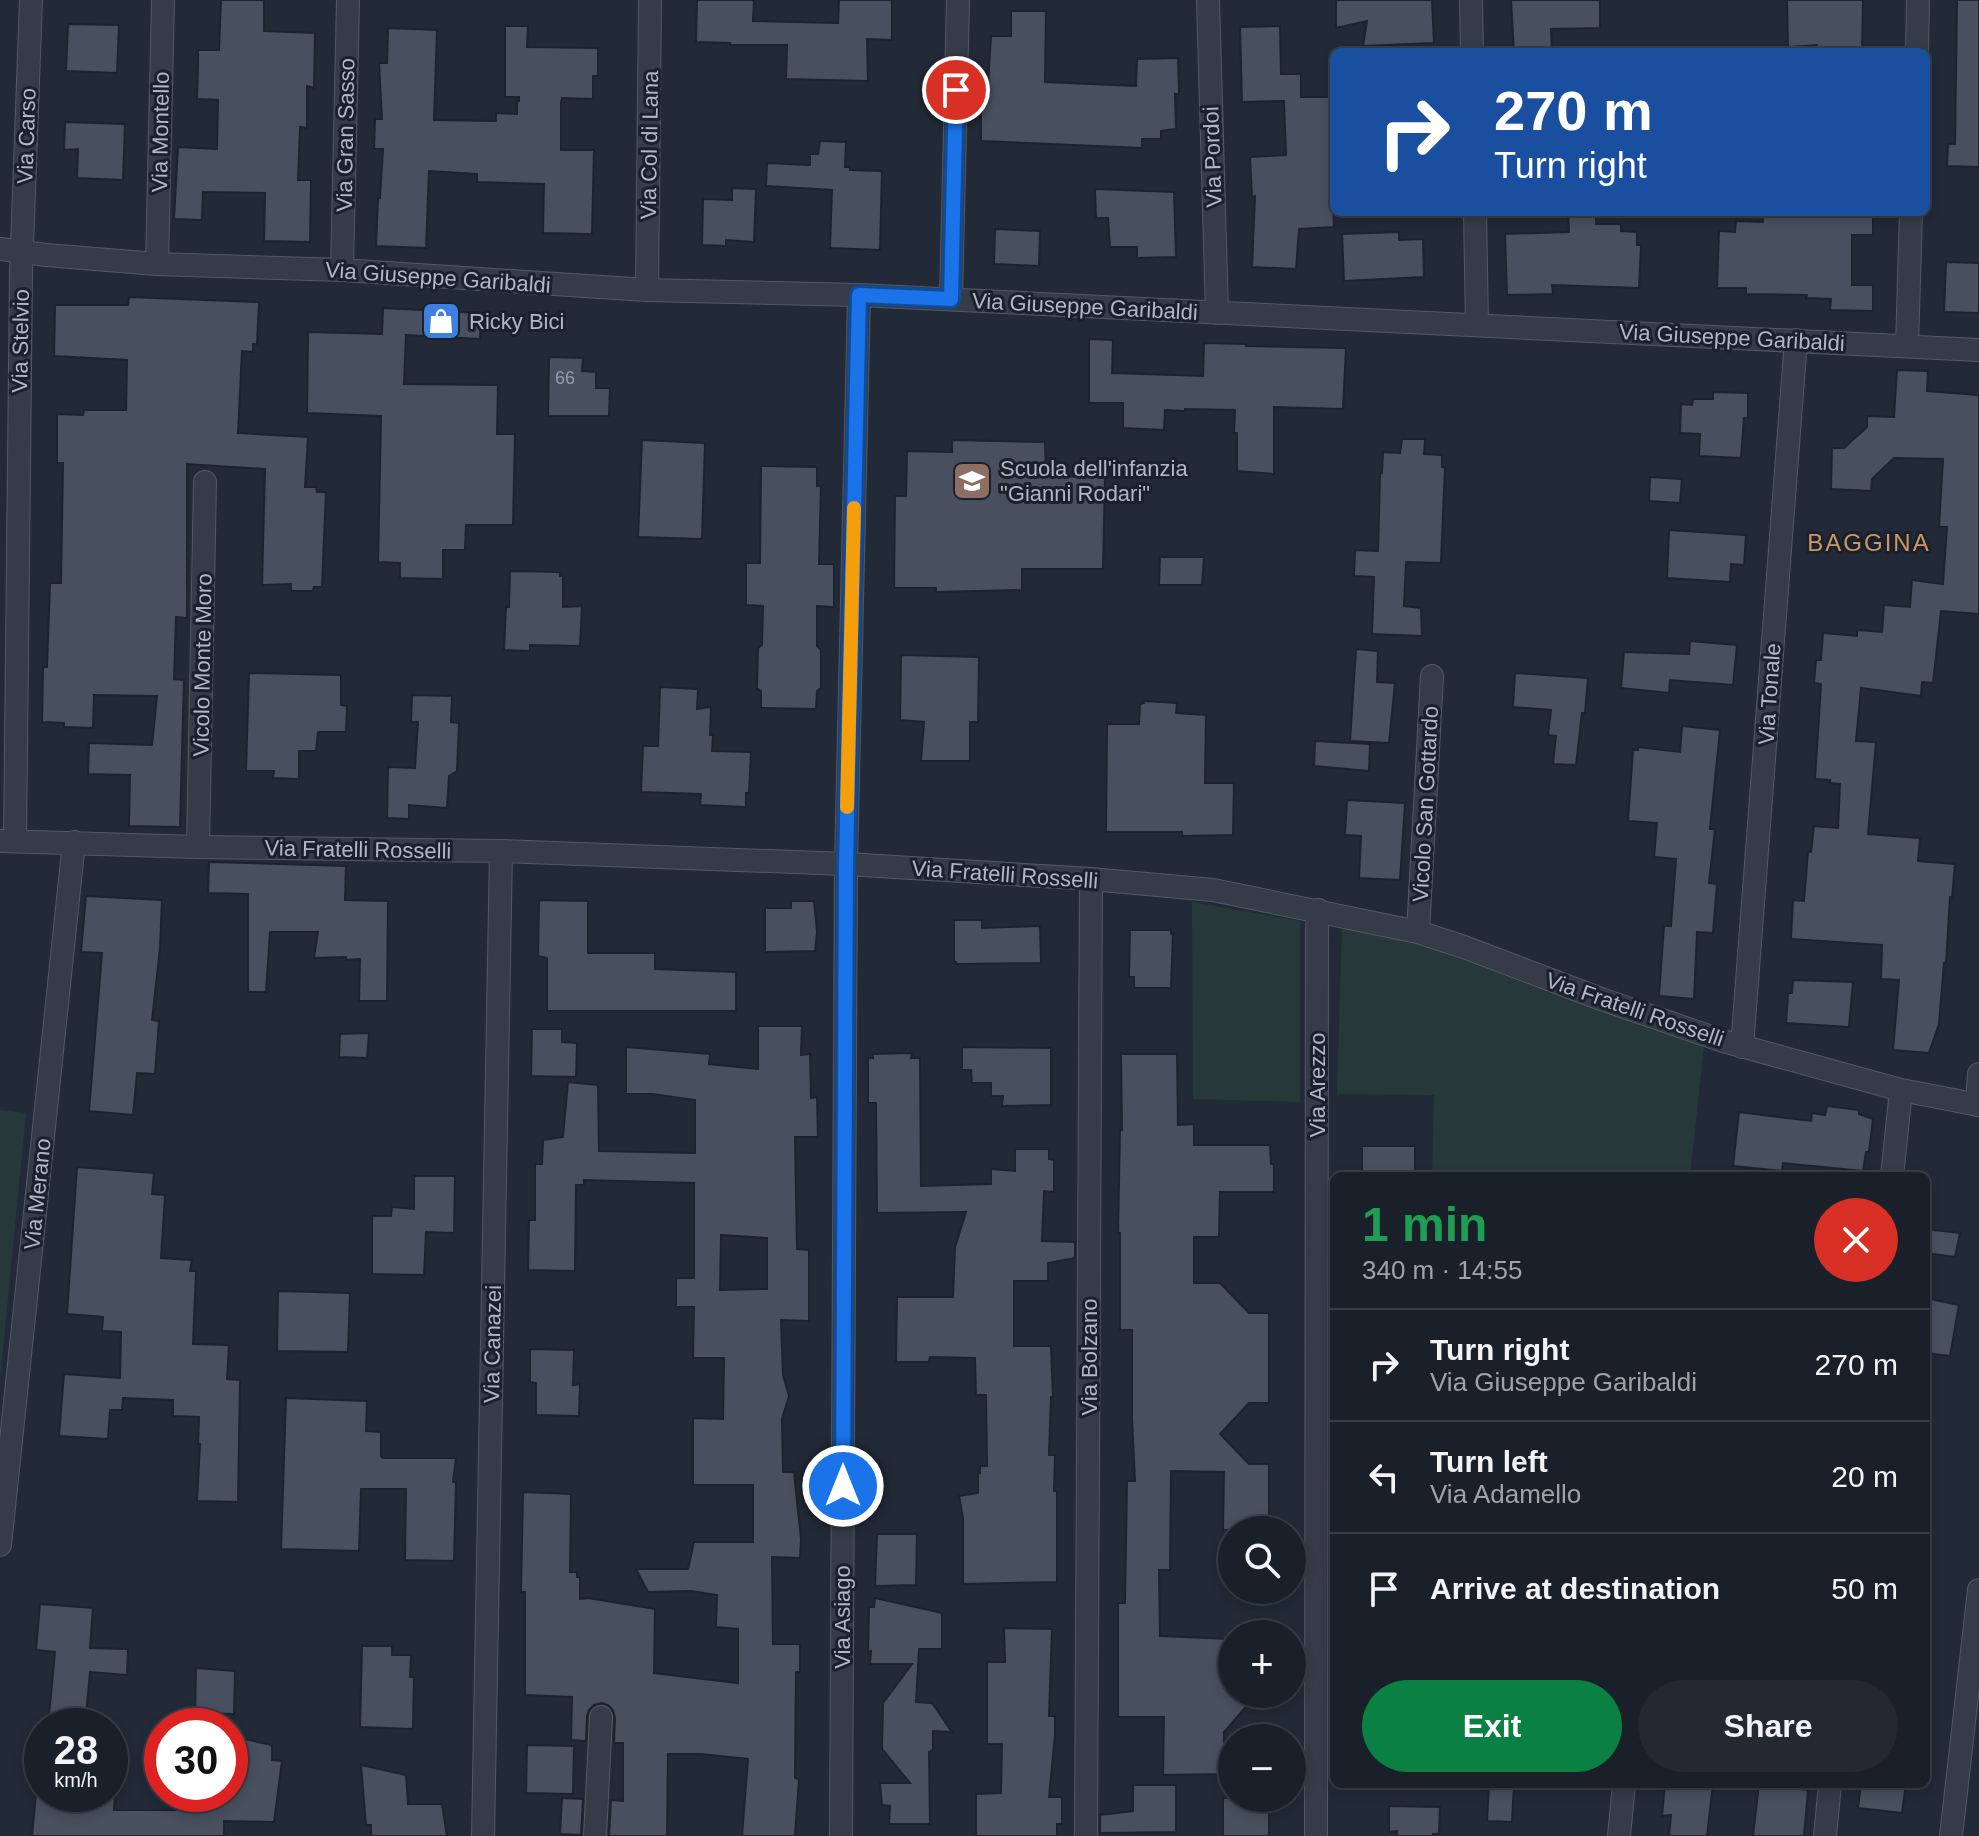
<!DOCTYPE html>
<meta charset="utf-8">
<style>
:root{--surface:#1a2029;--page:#232831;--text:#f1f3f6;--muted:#9fa3a8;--line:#383e46;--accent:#0b8043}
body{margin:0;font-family:Arial,sans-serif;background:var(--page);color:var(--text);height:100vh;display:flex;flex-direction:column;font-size:30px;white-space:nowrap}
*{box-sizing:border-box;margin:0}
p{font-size:26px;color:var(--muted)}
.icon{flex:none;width:44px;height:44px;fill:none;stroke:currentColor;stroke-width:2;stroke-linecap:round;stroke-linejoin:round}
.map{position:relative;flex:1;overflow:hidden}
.details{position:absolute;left:1330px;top:1172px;width:600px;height:616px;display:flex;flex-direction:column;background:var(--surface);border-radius:12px;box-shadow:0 4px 12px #0003,0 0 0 2px var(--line)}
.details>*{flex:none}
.hud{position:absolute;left:1330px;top:48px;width:600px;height:168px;border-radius:12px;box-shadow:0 4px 12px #0003,0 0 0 2px var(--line);background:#1a4fa0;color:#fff;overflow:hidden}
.fabs{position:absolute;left:1218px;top:1516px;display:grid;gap:16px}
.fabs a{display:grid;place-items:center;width:88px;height:88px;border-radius:50%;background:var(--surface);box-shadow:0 4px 12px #0003,0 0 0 2px var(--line);font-size:40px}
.speed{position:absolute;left:24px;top:1708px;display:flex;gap:16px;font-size:40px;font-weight:700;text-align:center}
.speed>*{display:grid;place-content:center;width:104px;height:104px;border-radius:50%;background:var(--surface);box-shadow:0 4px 12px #0003,0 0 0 2px var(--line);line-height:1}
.speed small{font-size:20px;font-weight:400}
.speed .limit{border:12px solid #d22;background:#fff;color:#111}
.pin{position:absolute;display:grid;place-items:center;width:68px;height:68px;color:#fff;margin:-34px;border:4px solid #fff;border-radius:50%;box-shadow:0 2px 8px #0007}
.me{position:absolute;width:88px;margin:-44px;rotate:0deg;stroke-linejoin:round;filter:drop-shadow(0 0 6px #0008)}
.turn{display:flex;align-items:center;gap:28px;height:168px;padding:0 32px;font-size:36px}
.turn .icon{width:104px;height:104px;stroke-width:2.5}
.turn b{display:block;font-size:56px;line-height:68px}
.round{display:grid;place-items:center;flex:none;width:84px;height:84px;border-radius:42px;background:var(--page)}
.overview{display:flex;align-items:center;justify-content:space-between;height:136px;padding:0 32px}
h1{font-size:48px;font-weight:800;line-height:60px;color:#1e9e55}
.cta{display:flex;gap:16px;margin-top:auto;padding:16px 32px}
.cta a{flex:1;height:92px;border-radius:48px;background:var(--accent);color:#fff;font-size:32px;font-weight:800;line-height:92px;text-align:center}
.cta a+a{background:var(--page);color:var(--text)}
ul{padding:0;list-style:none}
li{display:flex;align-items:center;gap:24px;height:112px;padding:0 32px;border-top:2px solid var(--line)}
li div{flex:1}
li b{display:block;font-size:30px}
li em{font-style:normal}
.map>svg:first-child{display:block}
.green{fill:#27383a}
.building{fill:#48505f;stroke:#1d232e;stroke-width:2;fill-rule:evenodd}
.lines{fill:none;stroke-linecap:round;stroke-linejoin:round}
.street-casing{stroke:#535965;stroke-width:24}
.street{stroke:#353c47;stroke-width:22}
.route-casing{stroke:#114b97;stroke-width:20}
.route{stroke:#1a73e8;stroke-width:14}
.slow{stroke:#f59e0b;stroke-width:14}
.labels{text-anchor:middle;stroke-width:6;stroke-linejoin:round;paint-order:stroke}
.number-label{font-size:18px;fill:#969cab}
.street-label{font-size:22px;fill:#b0b6c4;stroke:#1b212c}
.poi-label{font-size:22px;fill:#b0b6c4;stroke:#1b212c;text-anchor:start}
.neighbourhood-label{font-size:24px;letter-spacing:2px;fill:#cc9762;stroke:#1b212c}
</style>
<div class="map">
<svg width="1979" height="1836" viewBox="0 0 1979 1836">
<rect width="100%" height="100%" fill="#222a37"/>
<!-- green -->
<path class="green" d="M1192 902 1300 921V1102L1193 1099Z
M1342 925 1421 945 1704 1046 1690 1176H1432L1434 1095 1337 1094Z
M0 1110 26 1113 0 1381Z"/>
<!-- building -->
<path class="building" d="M221 0H264V31L315 33 314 88 307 86V128L300 127 298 180H311L310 242 264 241 265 193 203 192 202 220 174 219 178 147 217 149 218 100 197 99 198 65V50H219Z
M697 0H754L753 21 838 23 839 0H892V40L867 39 868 81 786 79 787 45H730V43L696 42Z
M1336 0H1432L1434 43 1363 46 1367 21 1336 28Z
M1511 0H1600V28L1551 29 1552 52H1514Z
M1787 0H1863L1862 52H1817V45L1788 47Z
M1957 0H1979V167L1947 166 1948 144H1955Z
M1011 11H1046L1045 82 1136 86 1137 59 1178 58 1179 94H1175L1176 129 1161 131V139H1142V148L981 141V82L988 83 991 36H1011Z
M68 24 119 25 117 73 66 71Z
M505 26H528L527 47 598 48V76H593V99L562 98 561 103V150H594L592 234 543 233 544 184 477 182V174L429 171 426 248 376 246 378 198H380L383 149H374L375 119H382L379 63H387L388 28 437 30 434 120 496 121V113L517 114V101H519V97H505Z
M1280 26 1281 74H1301V97H1329L1334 227 1299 229 1296 269 1252 267 1255 196 1252 197 1250 157 1286 155 1284 101 1242 102 1240 27Z
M65 122 125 124 123 180 77 178 78 149 64 150Z
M820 141 846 142 845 167H850V170L882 171 880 250 830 248 832 190 766 186 767 163 810 165V154H818Z
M732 188 756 189 754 242 726 240V246L702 245 703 199 732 200Z
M1095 189 1174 192 1176 257 1137 258V247H1110L1108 218H1096Z
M1568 212H1592V215H1596V224H1621V231L1637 232V245H1641L1639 288 1552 285 1553 294 1507 295 1505 234 1569 232Z
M1762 212H1873V235H1852V285H1873V311L1830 310 1831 299 1806 298 1807 295 1746 294V288H1717L1719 231 1735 232 1736 221 1763 222Z
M995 229 1040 231 1039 266 994 264Z
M1399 232V240L1423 239 1424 277 1344 281 1342 234Z
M1946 262 1979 263V313L1944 312Z
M129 297 259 302 257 344H253V352L242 351 238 433 308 437 305 487H316L317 492H326L322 587H314L313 591H291V584L262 585 265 469 187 464V618L176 617 174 679 184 680 180 827 129 826 130 775 88 774 89 743 152 745 157 696 94 695 93 728 64 727V723L42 722 43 667H47L50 583H61L63 463H57V414L83 415 84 410H126L127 360 54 356 55 305H128Z
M383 308 481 313 480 339 406 335 404 384 498 385 497 434H515L513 525H466L465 550H443V579L400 578V563L378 562 381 416 307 413 308 332 382 334Z
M1089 339 1113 340 1112 373 1203 376 1204 343 1246 344V346L1346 348 1343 409 1274 407V474L1237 471V433H1234L1235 410 1185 409V411L1165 410 1164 430 1123 428V403H1089Z
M549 357 583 358 582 371 596 372V388H610L609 416H548Z
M1897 370 1928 371 1927 391 1979 395V614L1941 611 1933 683 1922 682 1921 696 1861 688 1856 741 1876 742 1868 834 1920 838 1918 861 1955 864 1952 898 1950 897 1946 963H1944L1939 1024 1929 1053 1893 1050 1899 980 1881 979 1882 945 1791 939 1793 900 1804 901 1808 852H1811L1814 826 1838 828 1840 784 1830 783V780L1815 779 1821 684 1814 683 1816 660H1821L1823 633 1857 636V630L1882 632 1884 605 1910 607 1912 580 1943 584 1947 527H1939L1943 459 1894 458 1872 479 1871 491 1831 489 1832 448H1844L1867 427V416L1894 417Z
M1713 392 1748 393V418H1744L1741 458 1699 456 1700 434 1680 433 1681 404 1692 405 1693 399H1713Z
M1402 439H1425L1424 454 1442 455V467H1445L1441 563 1406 562 1404 606 1421 608 1422 636 1372 634 1374 577 1354 576 1355 550 1378 551 1380 474 1382 473 1383 452 1400 453Z
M642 440 705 443 702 539 638 537Z
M952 440 1045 442 1046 476 1105 477 1103 569H1022V590L936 592V588H894L895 496H906L907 451 952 452Z
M761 466 817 467V486H821L819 564H834V607L817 606V646L821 650V688L817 691 816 709 761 708V691L757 688 758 648 762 645 763 606 746 605V563H760Z
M1650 477 1682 479 1680 503 1649 501Z
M1669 530 1746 535 1744 565 1731 564 1730 582 1667 578Z
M1160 557H1204L1202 585H1159Z
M510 571 560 572V576H563V607L582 606 580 646 530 645V651L504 650 506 607H509Z
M1690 641 1737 645 1733 685 1670 680 1669 693 1621 688 1624 652 1689 654Z
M1356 649 1378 651 1377 682 1395 683 1389 743 1350 741Z
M901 655 979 657 978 722H970V761H921L924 722 900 720Z
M249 673 341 675V705L347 706 346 732H318L316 751H299V779L273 778 274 771H246Z
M1515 673 1588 678 1585 713H1582L1576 765 1553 764 1556 736 1548 735 1551 710 1513 707Z
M660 687 698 689 697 709 711 707 710 735H713L712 751 751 752 749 793H746V807L700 805 701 794 641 792 643 746H658Z
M412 695 452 696 451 722 459 723 457 771 449 776 447 808 409 805V819L387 818 388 767 415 768 418 722H411Z
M1144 701 1177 703 1176 713 1206 715 1205 783H1234L1233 835 1182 836V832H1106L1107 724H1139L1140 704 1144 703Z
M1682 726 1720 730 1710 829H1715L1709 883 1717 884 1713 933 1697 932 1694 999 1659 996 1664 926H1671L1676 859 1654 857 1657 823 1628 821 1633 750H1638V747L1680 752Z
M1315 741 1370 744 1369 771 1314 766Z
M1347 800 1405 803 1400 880 1359 878 1361 836 1345 835Z
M209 862 346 866 345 900 388 901 387 1001H359L360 959 346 960V957L314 958 318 932H270L266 992H248V894L208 893Z
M86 896 162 900 160 948 152 1020 159 1021 155 1074 137 1073 133 1115 89 1111 102 953 81 952Z
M539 900 588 901V953H655V969L736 972V1011H547V958L538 956Z
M791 901H814L817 932 815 951 765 952V908H791Z
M954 920H982V928L1040 926 1041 963 957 964 956 962H954Z
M1130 930H1171V934H1173L1171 988H1134V977H1129Z
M1793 980 1853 982 1849 1027 1786 1023 1788 993H1792Z
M758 1026H802L801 1055 810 1054 811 1098 817 1097 818 1137H795L797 1249 809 1250V1321L781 1320 783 1375 789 1396 782 1419 783 1472H794L801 1539 800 1558 772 1557 773 1644H800V1672H796L795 1778 799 1779 795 1836H742L748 1759 701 1754H668L667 1836H609L611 1800 623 1801V1743H614L615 1718 613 1710 608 1705 602 1703 594 1705 589 1710 587 1716 586 1741 571 1740 572 1697 525 1695V1592H521L523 1492 571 1494 570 1572H577V1577H580V1599L588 1598 655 1609 654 1673 738 1683V1629L716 1627 717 1595 691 1591 648 1592 636 1569H688L694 1542H753V1485H693V1418L723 1419 724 1358H693L694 1307H676V1278H694V1183L584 1180V1185H576L575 1271 528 1270 529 1220H535V1164H542L543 1140 563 1137 568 1082 598 1085 599 1151 695 1153V1100L653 1094H626V1047L710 1054 709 1064 758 1069ZM721 1235 767 1238V1289L720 1290Z
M532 1029H562V1042L577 1043 576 1077 531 1076Z
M369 1033 367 1058 339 1057 340 1034Z
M962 1047 1051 1048V1105L1002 1106 1003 1096H991V1083H972L971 1070H962Z
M912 1053 911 1058H920L921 1186 991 1184V1169L1015 1171V1149H1049V1159L1054 1160V1192L1044 1191 1042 1241 1075 1242V1258L1048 1263V1281H1014V1346H1051L1053 1397H1051L1049 1455H1055L1054 1491H1057V1582L963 1584V1518L959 1496 978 1493V1472L980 1473V1466H987L986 1395H976L975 1358 930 1357 929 1362H896L897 1297H953L955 1247 966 1212 877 1213 876 1103H868V1058H873V1054Z
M1121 1054H1177L1178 1125 1194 1124V1145H1270L1271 1164H1274V1192H1220L1219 1237H1194V1283H1220L1249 1313H1269V1403H1249L1220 1434 1249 1464H1269V1530H1223L1224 1472 1171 1471 1170 1570H1159L1160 1636 1232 1639V1694H1257L1224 1732V1774L1163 1775 1164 1717H1118V1603H1125L1127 1481H1135L1132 1419V1330H1120V1233H1118L1120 1130H1122Z
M1827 1106 1859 1110V1114L1873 1119 1869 1152H1866L1863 1171 1783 1163 1782 1171 1733 1166 1739 1112 1811 1121 1812 1113 1825 1115Z
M1362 1146H1415V1176H1362Z
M77 1167 154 1173 152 1194 165 1195 161 1258 192 1260 190 1271H196L193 1344 229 1345 227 1379 240 1380 238 1502 197 1501 200 1444H198L199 1417 173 1416V1400L123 1398 122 1410H110L108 1439 59 1436 64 1374 120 1378 121 1332 102 1331 103 1317 67 1314Z
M414 1176H455L454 1233 426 1232 424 1275 372 1274V1216H391L392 1207 414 1209Z
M1926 1229 1960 1233 1955 1257 1926 1253Z
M278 1291 350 1293 348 1352 277 1351Z
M1926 1298 1959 1305 1950 1356 1926 1353Z
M530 1349 574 1350 573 1385 580 1384 579 1416 536 1415V1383L530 1382Z
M286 1398 367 1401 366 1431 381 1432V1456L383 1458H456L453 1482H456L454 1561 405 1560 406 1489H361L359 1551 281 1549Z
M877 1534H917L916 1585 875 1586Z
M875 1598 942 1613V1649H919L916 1702 932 1703 952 1732 933 1731V1750L929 1752 930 1824H889L890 1806 882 1805 880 1783H910L882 1749 883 1703 912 1664H870L871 1651 868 1652 869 1607H874Z
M40 1604 93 1608 90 1648 128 1649 127 1675 90 1672 85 1726H48L55 1652 36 1650Z
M1004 1628 1052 1629 1049 1716H1055V1735L1049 1797H1062V1824H1057V1836H976V1794L1001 1793 1002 1744H987V1662H1005Z
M362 1646H392V1655H411L410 1677H414L413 1729 360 1727Z
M196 1668 235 1671 234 1714 195 1713Z
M230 1736 272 1745V1760L282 1761 274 1822 224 1821V1836H32L36 1793 115 1794 114 1810H193V1799L210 1801V1794H230Z
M527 1745 574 1746 573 1794 526 1793Z
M361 1765 406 1775 408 1804H442L447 1836H371V1825H366Z
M1489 1784H1514L1512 1822 1487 1821Z
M1665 1784H1713L1707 1836H1669L1671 1815 1662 1816Z
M1759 1784 1808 1790 1804 1836H1753Z
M1861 1784H1906L1902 1813 1858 1808Z
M1133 1785H1176V1832L1100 1833V1815L1133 1811Z
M562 1798 583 1799 581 1835 560 1834Z
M1223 1798H1269V1836H1223Z
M1389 1806 1440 1807 1439 1834H1433V1836H1397V1831L1389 1832Z"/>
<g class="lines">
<defs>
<path id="street" d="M1208 0 1217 313
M1471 0 1472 52
M1917 52 1918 0
M1475 212 1477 325
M0 249 46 255 157 264 342 270 647 290 859 295 1979 350
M157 264 163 0
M342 270 348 0
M647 290 650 0
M951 299 958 0
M1907 346 1911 212
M0 841 198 847 501 851 846 864 1091 879 1213 890 1418 932 1464 947 1601 999 1723 1041 1901 1090 1979 1105
M15 841 21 273 31 0
M198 847 205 482
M1418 932 1432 676
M1742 1047 1796 340
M1977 1105 1979 1074
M1892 1176 1901 1090
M0 1545 74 842
M483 1836 501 851
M595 1836 601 1717
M841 1836 846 864 859 295
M1086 1836 1091 879
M1316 1836 1317 931 1318 910
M1619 1836 1624 1784
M1825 1836 1830 1784
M1951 1836 1979 1590"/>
</defs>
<!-- street casing -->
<use href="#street" class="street-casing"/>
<!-- street -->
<use href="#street" class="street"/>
</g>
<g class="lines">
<defs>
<path id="route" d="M843 1486 846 864 859 295 951 299 956 90"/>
</defs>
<!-- route casing -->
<use href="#route" class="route-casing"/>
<!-- route -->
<use href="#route" class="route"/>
<!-- slow -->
<path class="slow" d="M847 807 854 508"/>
</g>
<!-- icons -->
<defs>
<symbol id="shop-square" viewBox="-11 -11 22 22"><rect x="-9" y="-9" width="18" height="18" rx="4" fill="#3f7fe0" stroke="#1b212c"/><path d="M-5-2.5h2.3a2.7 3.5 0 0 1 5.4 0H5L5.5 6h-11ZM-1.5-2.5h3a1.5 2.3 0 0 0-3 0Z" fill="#fff"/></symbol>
<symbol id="school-square" viewBox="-11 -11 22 22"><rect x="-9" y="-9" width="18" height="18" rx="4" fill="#8d6e63" stroke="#1b212c"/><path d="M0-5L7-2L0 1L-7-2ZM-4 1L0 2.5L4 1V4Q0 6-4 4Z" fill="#fff"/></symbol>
</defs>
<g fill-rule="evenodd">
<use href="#shop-square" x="419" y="299" width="44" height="44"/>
<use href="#school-square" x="950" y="459" width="44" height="44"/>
</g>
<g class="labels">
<!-- number labels -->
<g class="number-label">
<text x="565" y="384">66</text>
</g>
<!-- street labels -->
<g class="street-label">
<text transform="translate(160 132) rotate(-89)" y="8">Via Montello</text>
<text transform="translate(345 135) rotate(-89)" y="8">Via Gran Sasso</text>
<text transform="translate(26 136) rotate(-88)" y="8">Via Carso</text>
<text transform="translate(649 145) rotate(-89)" y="8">Via Col di Lana</text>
<text transform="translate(1212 157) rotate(-92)" y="8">Via Pordoi</text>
<text transform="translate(438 277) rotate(4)" y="8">Via Giuseppe Garibaldi</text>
<text transform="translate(1085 306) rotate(3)" y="8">Via Giuseppe Garibaldi</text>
<text transform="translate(1732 337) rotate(3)" y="8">Via Giuseppe Garibaldi</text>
<text transform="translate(20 341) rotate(-89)" y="8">Via Stelvio</text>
<text transform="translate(202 665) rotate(-89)" y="8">Vicolo Monte Moro</text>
<text transform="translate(1769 694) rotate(-86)" y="8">Via Tonale</text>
<text transform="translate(1425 804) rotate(-87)" y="8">Vicolo San Gottardo</text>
<text transform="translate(358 849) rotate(1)" y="8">Via Fratelli Rosselli</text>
<text transform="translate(1005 874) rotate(4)" y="8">Via Fratelli Rosselli</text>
<text transform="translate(1635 1009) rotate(19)" y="8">Via Fratelli Rosselli</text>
<text transform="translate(1317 1085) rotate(-90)" y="8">Via Arezzo</text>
<text transform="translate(37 1194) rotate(-84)" y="8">Via Merano</text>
<text transform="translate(492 1344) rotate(-89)" y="8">Via Canazei</text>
<text transform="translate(1089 1357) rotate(-90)" y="8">Via Bolzano</text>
<text transform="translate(842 1617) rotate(-90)" y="8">Via Asiago</text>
</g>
<!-- poi labels -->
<g class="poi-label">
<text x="469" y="329">Ricky Bici</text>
<text x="1000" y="476">Scuola dell'infanzia<tspan x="1000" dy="25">"Gianni Rodari"</tspan></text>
</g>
<!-- neighbourhood labels -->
<g class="neighbourhood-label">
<text x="1869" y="551">BAGGINA</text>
</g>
</g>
</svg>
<div class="fabs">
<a><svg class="icon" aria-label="search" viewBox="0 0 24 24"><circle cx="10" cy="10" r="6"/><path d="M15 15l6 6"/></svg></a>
<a>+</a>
<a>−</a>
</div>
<div class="speed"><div>28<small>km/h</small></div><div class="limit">30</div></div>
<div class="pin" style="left:956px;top:90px;background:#d93025"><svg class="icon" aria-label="arrive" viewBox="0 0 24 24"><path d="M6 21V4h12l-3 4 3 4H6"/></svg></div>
<svg class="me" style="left:843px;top:1486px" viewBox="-20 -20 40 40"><circle r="17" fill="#1a73e8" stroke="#fff" stroke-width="3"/><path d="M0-11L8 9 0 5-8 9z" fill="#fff"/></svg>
<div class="hud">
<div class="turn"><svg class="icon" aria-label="right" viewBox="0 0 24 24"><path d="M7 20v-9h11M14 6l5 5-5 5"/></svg><div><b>270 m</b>Turn right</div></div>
</div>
<section class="details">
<div class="overview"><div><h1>1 min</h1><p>340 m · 14:55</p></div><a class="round" style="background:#d93025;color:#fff"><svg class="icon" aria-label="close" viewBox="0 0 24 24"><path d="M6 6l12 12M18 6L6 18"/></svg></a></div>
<ul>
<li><svg class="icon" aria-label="right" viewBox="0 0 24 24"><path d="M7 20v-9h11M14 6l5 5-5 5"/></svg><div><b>Turn right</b><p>Via Giuseppe Garibaldi</p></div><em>270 m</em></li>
<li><svg class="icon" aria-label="left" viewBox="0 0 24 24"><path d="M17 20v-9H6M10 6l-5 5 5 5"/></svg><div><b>Turn left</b><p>Via Adamello</p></div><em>20 m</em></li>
<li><svg class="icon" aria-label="arrive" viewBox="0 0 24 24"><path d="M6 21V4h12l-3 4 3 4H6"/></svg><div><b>Arrive at destination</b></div><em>50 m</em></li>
</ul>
<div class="cta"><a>Exit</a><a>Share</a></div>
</section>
</div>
